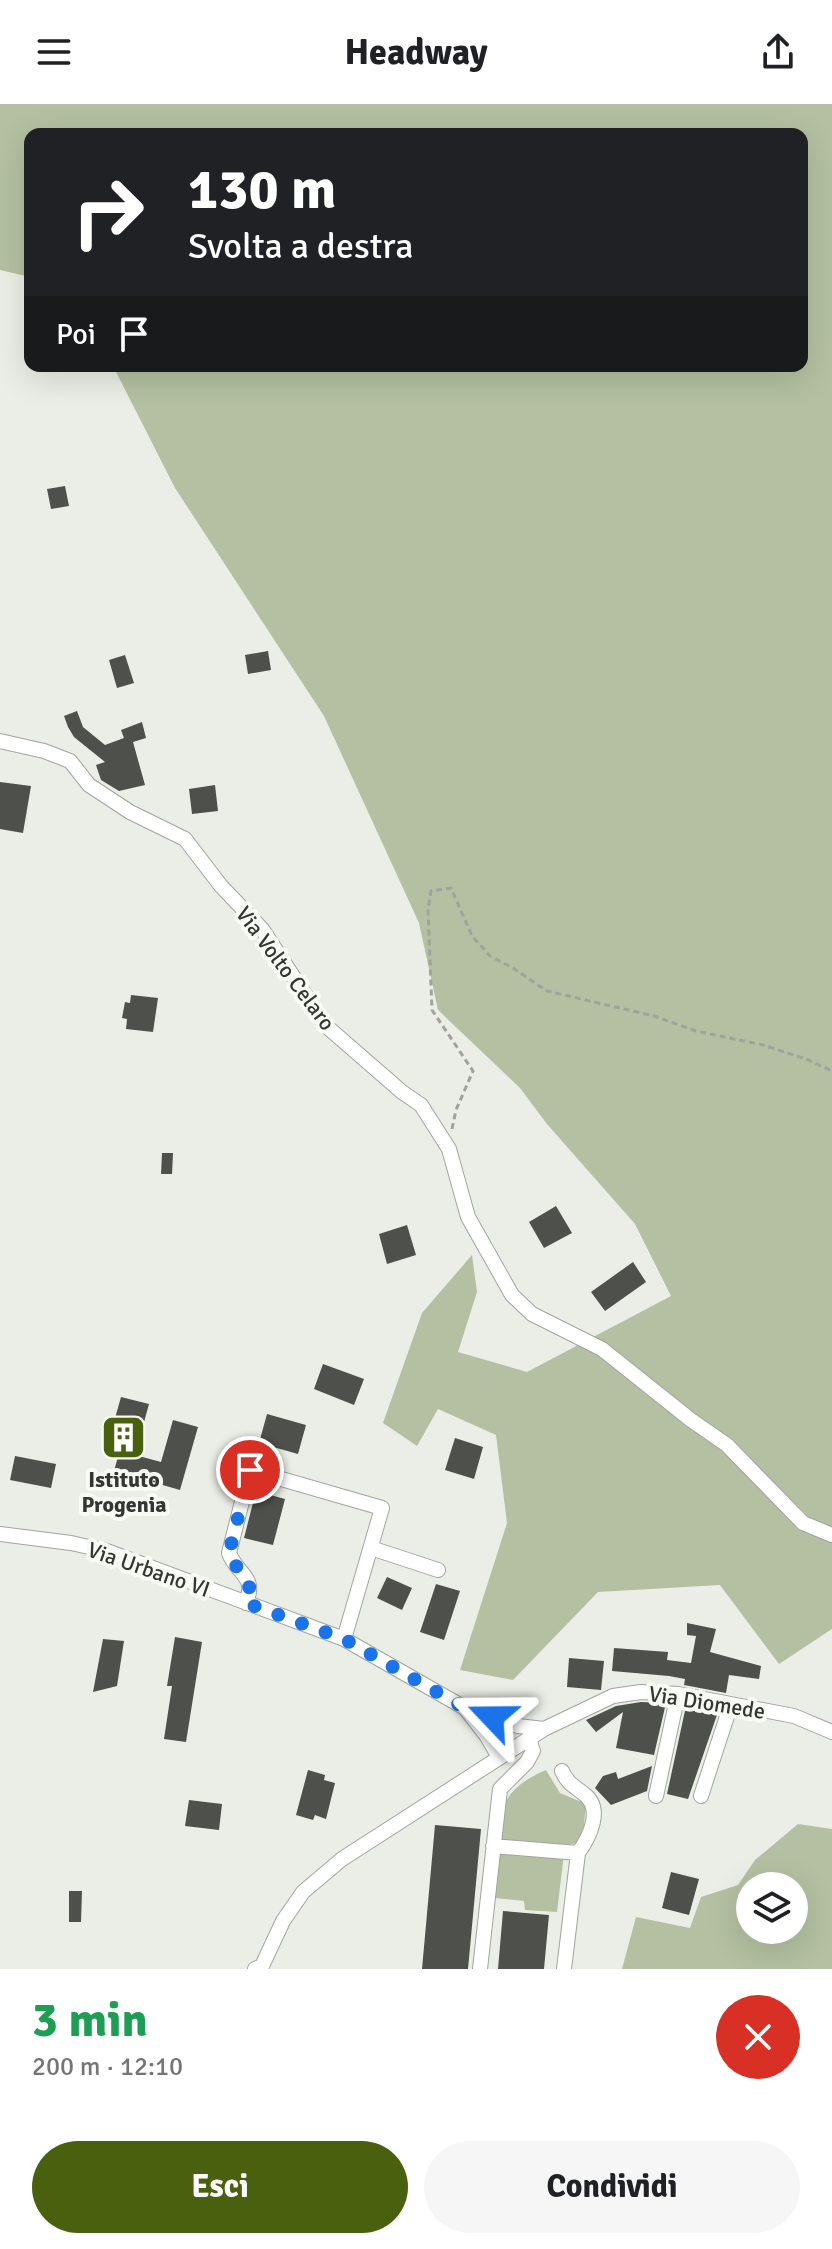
<!DOCTYPE html>
<html lang="it">
<meta charset="utf-8">
<style>
:root{--surface:#fff;--page:#f6f6f6;--text:#202124;--muted:#757577;--accent:#49610e}
body{margin:0;font-family:Signika,sans-serif;background:var(--page);color:var(--text);height:100vh;display:flex;flex-direction:column;font-size:30px;white-space:nowrap}
*{box-sizing:border-box;margin:0}
p{font-size:26px;color:var(--muted)}
.icon{flex:none;width:44px;height:44px;fill:none;stroke:currentColor;stroke-width:2;stroke-linecap:round;stroke-linejoin:round}
.map{position:relative;height:1865px;overflow:hidden}
.sheet{display:flex;flex-direction:column;background:var(--surface);flex:1}
.sheet>*{flex:none}
.guide{position:absolute;left:24px;top:24px;width:784px;height:244px;border-radius:16px;box-shadow:0 8px 32px #0002;background:#202124;color:#fff;overflow:hidden}
.controls{position:absolute;left:736px;top:1768px;display:grid;gap:16px}
.controls a{display:grid;place-items:center;width:72px;height:72px;border-radius:50%;background:var(--surface);box-shadow:0 8px 32px #0002;font-size:40px}
.pin{position:absolute;display:grid;place-items:center;width:68px;height:68px;color:#fff;margin:-34px;border:4px solid #fff;border-radius:50%;box-shadow:0 2px 8px #0007}
.me{position:absolute;width:88px;margin:-44px;rotate:293deg;stroke-linejoin:round;filter:drop-shadow(0 0 6px #0008)}
.turn{display:flex;align-items:center;gap:28px;height:168px;padding:0 32px;font-size:36px}
.turn .icon{width:104px;height:104px;stroke-width:2.5}
.turn b{display:block;font-size:56px;line-height:68px}
.then{display:flex;align-items:center;height:76px;padding:0 32px;background:#0003;gap:16px;font-size:30px}
.round{display:grid;place-items:center;flex:none;width:84px;height:84px;border-radius:42px;background:var(--page)}
.headline{display:flex;align-items:center;justify-content:space-between;height:136px;padding:0 32px}
h1{font-size:48px;font-weight:700;line-height:60px;color:#1e9e55}
.action{display:flex;gap:16px;margin-top:auto;padding:16px 32px}
.action a{flex:1;height:92px;border-radius:48px;background:var(--accent);color:#fff;font-size:32px;font-weight:700;line-height:92px;text-align:center}
.action a+a{background:var(--page);color:var(--text)}
header{display:flex;justify-content:space-between;align-items:center;height:104px;padding:0 32px;background:var(--surface);font-size:36px;font-weight:700}
.map>svg:first-child{display:block}
.green{fill:#b4c0a1;fill-rule:evenodd}
.building{fill:#4e514b}
.lines{fill:none;stroke-linecap:round;stroke-linejoin:round}
.street-casing{stroke:#a2a59e;stroke-width:16}
.path{stroke:#a0a29c;stroke-width:3;stroke-dasharray:6 4;stroke-linecap:butt}
.street{stroke:#fff;stroke-width:14}
.route{stroke:#1a73e8;stroke-width:14;stroke-dasharray:0 25.2}
.labels{text-anchor:middle;stroke-width:8;stroke-linejoin:round;paint-order:stroke}
.street-label{font-size:22px;fill:#353633;stroke:#f8fbf3}
.poi-label{font-size:22px;font-weight:bold;fill:#353633;stroke:#f8fbf3}
</style>
<header><svg class="icon" aria-label="menu" viewBox="0 0 24 24"><path d="M4 6h16M4 12h16M4 18h16"/></svg>Headway<svg class="icon" aria-label="share" viewBox="0 0 24 24"><path d="M12 15V3M7 8l5-5 5 5M5 13v7h14v-7"/></svg></header>
<div class="map">
<svg width="832" height="1865" viewBox="0 0 832 1865">
<rect width="100%" height="100%" fill="#eaeee6"/>
<!-- green -->
<path class="green" d="M0 0H832V1525L779 1560 720 1481 598 1488 513 1576 460 1566 507 1419 496 1331 438 1305 417 1342 383 1319 422 1209 472 1151 477 1188 458 1248 527 1268 671 1192 635 1120 547 1020 520 984 438 906 419 819 324 612 175 384 113 262H802V30H30V173L0 166Z
M546 1666 560 1689 586 1700 583 1731 578 1739 565 1741 557 1808 525 1806 524 1797 495 1794 504 1700C514 1682 528 1674 546 1666Z
M798 1720 832 1725V1865H622L636 1813 690 1824 701 1793 738 1781 755 1756ZM750 1782H794V1826H750Z"/>
<!-- building -->
<path class="building" d="M65 382 69 402 51 405 47 385Z
M268 547 271 566 248 570 245 551Z
M125 551 134 579 117 584 109 556Z
M77 607 83 623 105 641 124 634 121 626 142 618 146 634 133 638 145 681 119 687 101 676 96 661 105 658 74 633 68 623 64 612Z
M0 678 31 682 23 729 0 725Z
M215 681 218 707 192 710 189 685Z
M131 891 158 894 153 928 126 925 127 915 122 914 125 898 130 899Z
M162 1049H173L172 1070H161Z
M556 1102 572 1129 544 1144 529 1118Z
M407 1121 416 1151 387 1160 379 1130Z
M633 1158 646 1178 605 1207 591 1188Z
M323 1260 364 1275 354 1301 314 1285Z
M121 1293 149 1300 135 1351 161 1358 173 1316 198 1323 180 1386 114 1367 119 1349 106 1346Z
M267 1310 306 1321 298 1350 259 1339Z
M455 1334 483 1343 474 1375 445 1366Z
M15 1352 56 1360 51 1384 10 1376Z
M256 1387 285 1395 273 1441 244 1434Z
M387 1473 412 1484 402 1506 377 1494Z
M436 1480 460 1487 444 1536 420 1528Z
M687 1519 716 1525 710 1548 761 1562 759 1575 729 1571 726 1589 684 1581 685 1575 669 1572 612 1567 614 1544 668 1548 667 1556 691 1559 696 1532 687 1531Z
M175 1533 202 1538 186 1638 164 1635 172 1582H167Z
M103 1535 124 1537 117 1582 93 1588Z
M569 1554 604 1557 601 1586 567 1583Z
M641 1598 666 1599 654 1651 616 1644 623 1608 596 1628 586 1616 616 1602Z
M686 1602 718 1608 688 1695 667 1690Z
M652 1662 647 1687 611 1701 595 1684 603 1672 616 1668 618 1675Z
M308 1666 325 1671 324 1676 335 1679 326 1715 315 1711 313 1716 296 1711Z
M189 1696 222 1700 219 1726 185 1722Z
M435 1721 481 1725 468 1865H422Z
M671 1768 699 1775 689 1811 662 1804Z
M69 1787H82L81 1818H69Z
M503 1807 549 1811 544 1865H498Z"/>
<g class="lines">
<defs>
<path id="street" d="M0 637 44 647 70 657 89 681 130 708 185 735 221 782 262 825 325 921 402 988 421 1001 449 1045 468 1113 512 1191 532 1210 602 1245 691 1316 727 1341 803 1419 832 1431
M0 1430 71 1439 107 1447 344 1535 465 1604 518 1622 544 1625
M371 1444 438 1466
M246 1499C257 1471 237 1471 229 1449L250 1366 382 1404 344 1535
M465 1604 486 1631 499 1653
M562 1667C568 1680 573 1681 584 1690 604 1705 589 1734 578 1749
M656 1692 678 1590
M701 1692 731 1600
M493 1742 578 1749 564 1865
M255 1865 262 1862 283 1817 303 1788 342 1755 544 1625 613 1592 641 1588 678 1590 794 1612 832 1628
M480 1865 500 1685 527 1658 533 1647 529 1635"/>
</defs>
<!-- street casing -->
<use href="#street" class="street-casing"/>
<!-- path -->
<path class="path" d="M452 1025 456 1006 473 967 432 906 428 805 431 787 451 784 472 832 490 852 513 864 547 887 654 912 696 927 763 941 806 955 832 967"/>
<!-- street -->
<use href="#street" class="street"/>
</g>
<g class="lines">
<!-- route -->
<path class="route" d="M250 1366 229 1449C237 1472 257 1471 246 1499L344 1535 465 1604 492 1613"/>
</g>
<!-- icons -->
<defs>
<symbol id="building-square" viewBox="-11 -11 22 22"><rect x="-9" y="-9" width="18" height="18" rx="4" fill="#49610e" stroke="#f8fbf3"/><path d="M-4-6H4V6H1V3H-1V6H-4ZM-2.5-4.3h1.7v1.8h-1.7ZM.8-4.3h1.7v1.8H.8ZM-2.5-1h1.7V.8h-1.7ZM.8-1h1.7V.8H.8Z" fill="#fff"/></symbol>
</defs>
<g fill-rule="evenodd">
<use href="#building-square" x="98" y="1308" width="51" height="51"/>
</g>
<g class="labels">
<!-- street labels -->
<g class="street-label">
<text transform="translate(286 864) rotate(53)" y="8">Via Volto Celaro</text>
<text transform="translate(149 1465) rotate(19)" y="8">Via Urbano VI</text>
<text transform="translate(707 1598) rotate(9)" y="8">Via Diomede</text>
</g>
<!-- poi labels -->
<g class="poi-label">
<text x="124" y="1383">Istituto<tspan x="124" dy="25">Progenia</tspan></text>
</g>
</g>
</svg>
<div class="controls">
<a><svg class="icon" aria-label="layers" viewBox="0 0 24 24"><path d="M12 4l9 5-9 5-9-5zM3 14l9 5 9-5"/></svg></a>
</div>
<div class="pin" style="left:250px;top:1366px;background:#d93025"><svg class="icon" aria-label="arrive" viewBox="0 0 24 24"><path d="M6 21V4h12l-3 4 3 4H6"/></svg></div>
<svg class="me" style="left:492px;top:1613px" viewBox="-20 -20 40 40"><path d="M0-17L14 15 0 8-14 15z" fill="#1a73e8" stroke="#fff" stroke-width="4"/></svg>
<div class="guide">
<div class="turn"><svg class="icon" aria-label="right" viewBox="0 0 24 24"><path d="M7 20v-9h11M14 6l5 5-5 5"/></svg><div><b>130 m</b>Svolta a destra</div></div>
<div class="then">Poi<svg class="icon" aria-label="arrive" viewBox="0 0 24 24"><path d="M6 21V4h12l-3 4 3 4H6"/></svg></div>
</div>
</div>
<section class="sheet">
<div class="headline"><div><h1>3 min</h1><p>200 m · 12:10</p></div><a class="round" style="background:#d93025;color:#fff"><svg class="icon" aria-label="close" viewBox="0 0 24 24"><path d="M6 6l12 12M18 6L6 18"/></svg></a></div>
<div class="action"><a>Esci</a><a>Condividi</a></div>
</section>
